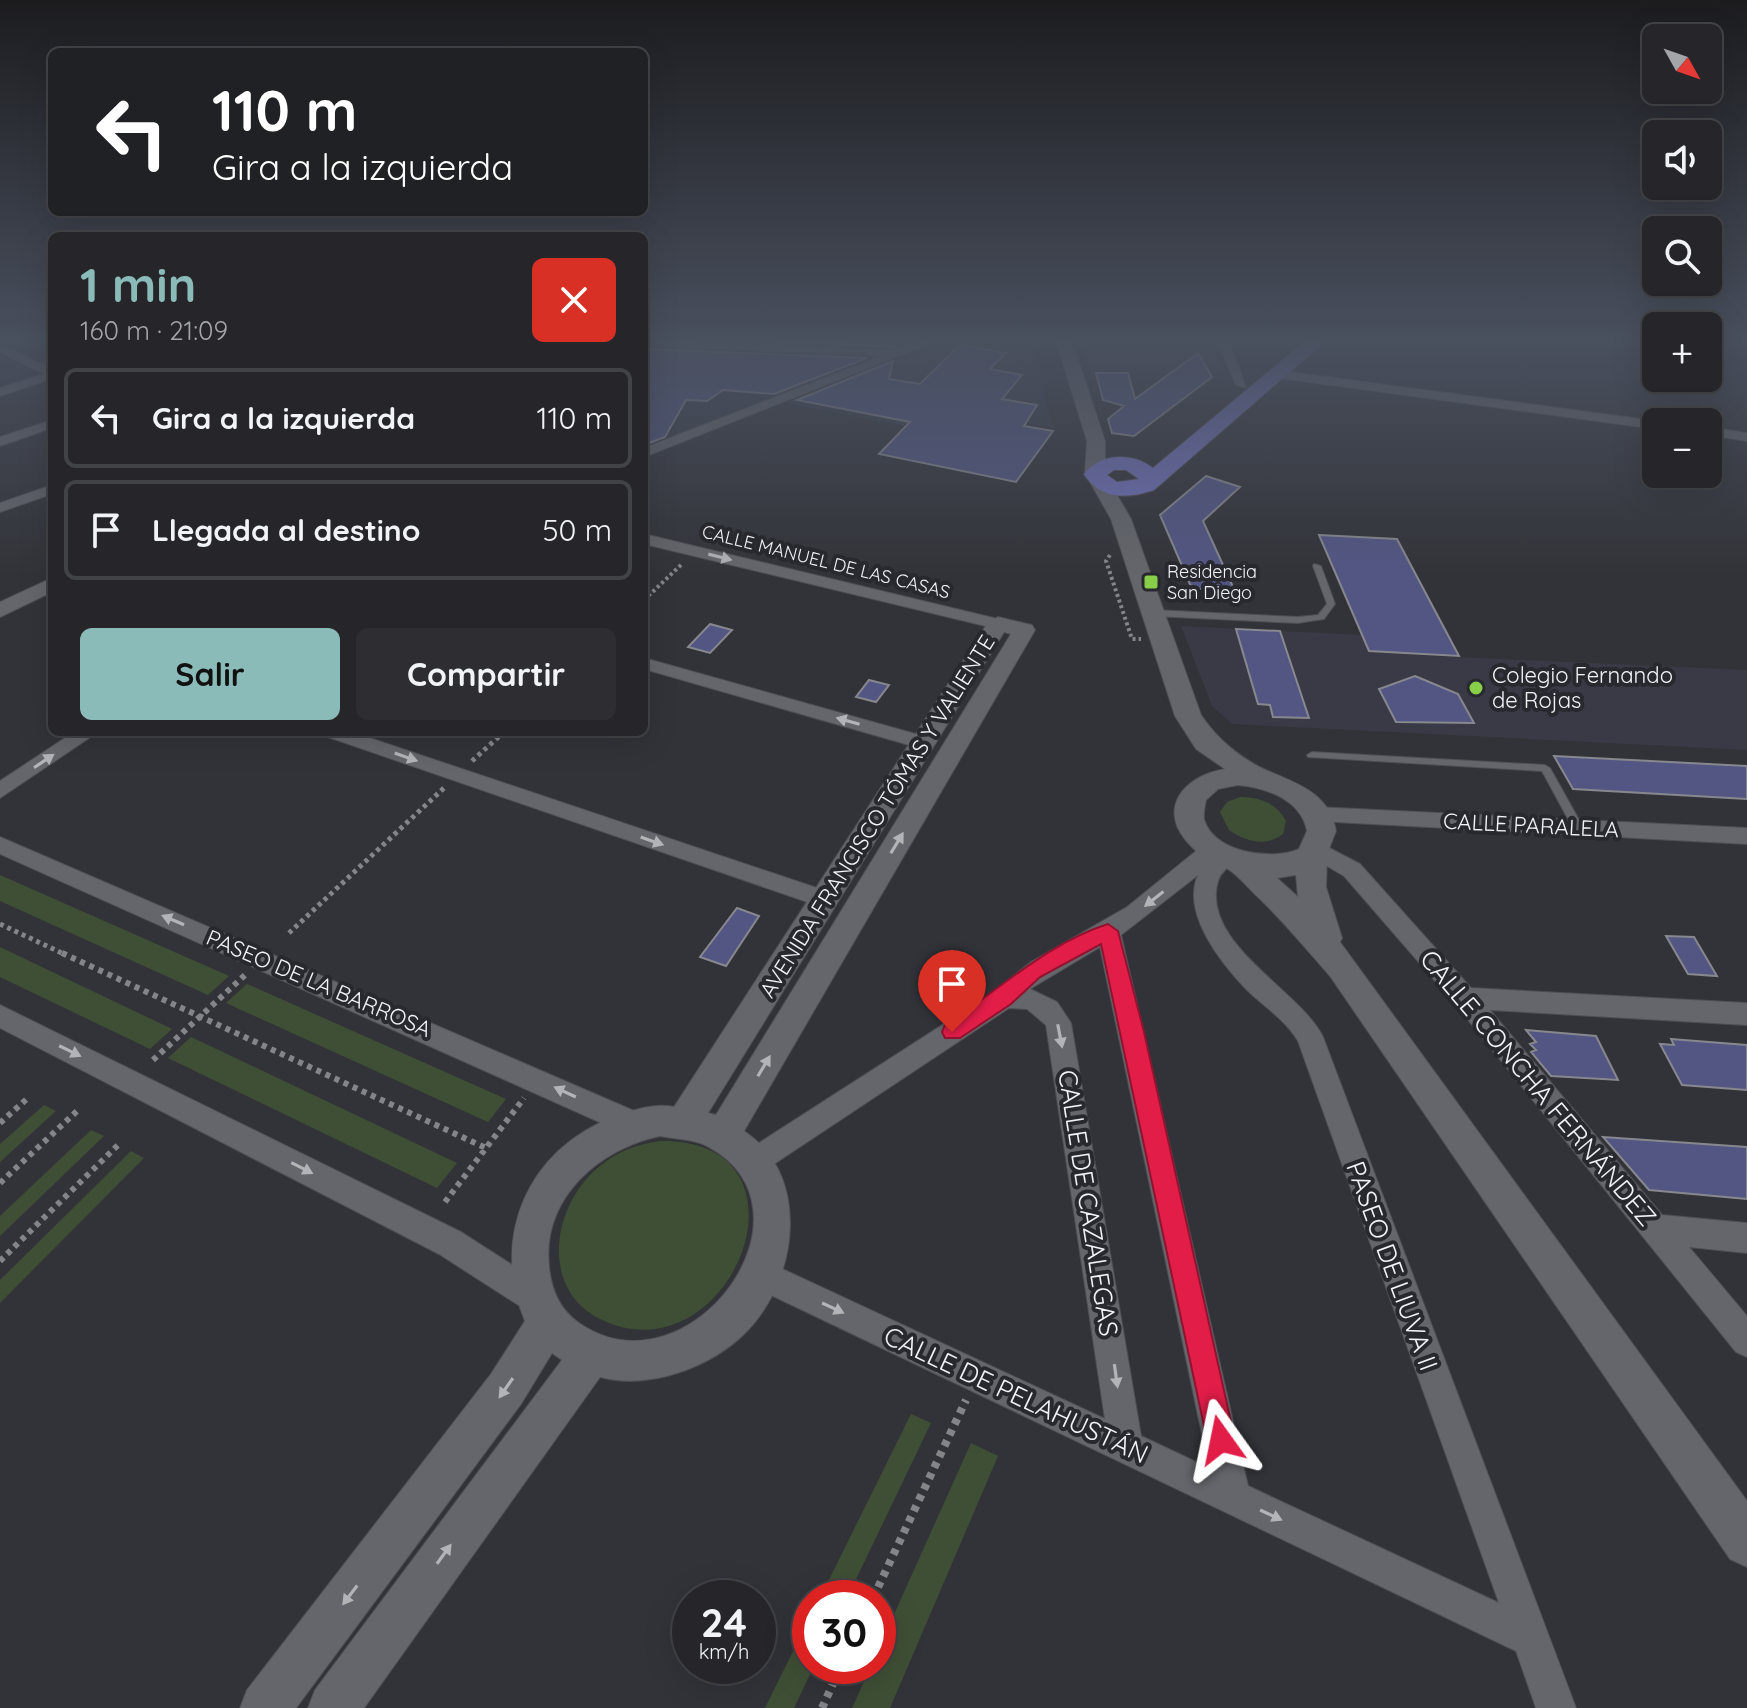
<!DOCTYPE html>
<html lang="es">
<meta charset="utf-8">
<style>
:root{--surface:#26262a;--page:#2e2e32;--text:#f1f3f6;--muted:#a4a5a8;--line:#424347;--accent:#8bbbb9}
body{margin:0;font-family:Quicksand,sans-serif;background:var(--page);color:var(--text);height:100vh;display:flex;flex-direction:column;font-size:30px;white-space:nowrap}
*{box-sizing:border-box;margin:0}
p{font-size:26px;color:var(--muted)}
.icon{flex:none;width:44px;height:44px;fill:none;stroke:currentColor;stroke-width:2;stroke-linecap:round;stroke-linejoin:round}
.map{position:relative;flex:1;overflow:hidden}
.sheet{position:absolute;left:48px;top:232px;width:600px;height:504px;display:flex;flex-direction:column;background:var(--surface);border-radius:12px;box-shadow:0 8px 32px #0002,0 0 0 2px var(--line)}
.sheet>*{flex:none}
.hud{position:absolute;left:48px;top:48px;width:600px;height:168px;border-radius:12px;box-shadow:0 8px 32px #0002,0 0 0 2px var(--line);background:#202124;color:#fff;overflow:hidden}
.needle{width:52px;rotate:130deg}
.controls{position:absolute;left:1642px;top:24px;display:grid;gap:16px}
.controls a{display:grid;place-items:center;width:80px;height:80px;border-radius:12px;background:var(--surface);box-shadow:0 8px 32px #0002,0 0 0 2px var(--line);font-size:40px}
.speed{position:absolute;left:672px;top:1580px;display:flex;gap:16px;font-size:40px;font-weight:700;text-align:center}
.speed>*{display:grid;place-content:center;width:104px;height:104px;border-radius:50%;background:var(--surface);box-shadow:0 8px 32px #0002,0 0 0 2px var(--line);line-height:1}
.speed small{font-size:20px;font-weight:400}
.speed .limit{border:12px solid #d22;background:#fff;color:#111}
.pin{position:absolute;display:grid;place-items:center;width:68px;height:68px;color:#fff;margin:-82px -34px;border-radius:50% 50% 50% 0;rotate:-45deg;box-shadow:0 0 8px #0007}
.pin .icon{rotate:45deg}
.me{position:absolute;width:88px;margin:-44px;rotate:348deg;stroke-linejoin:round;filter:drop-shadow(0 0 6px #0008)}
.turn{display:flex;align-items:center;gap:28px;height:168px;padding:0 32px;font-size:36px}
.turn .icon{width:104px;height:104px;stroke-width:2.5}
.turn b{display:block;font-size:56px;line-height:68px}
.round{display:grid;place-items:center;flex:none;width:84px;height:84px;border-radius:12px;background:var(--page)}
.head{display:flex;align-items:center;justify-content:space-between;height:136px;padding:0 32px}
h1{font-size:48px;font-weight:800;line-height:60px;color:var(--accent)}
.cta{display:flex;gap:16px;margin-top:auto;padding:16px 32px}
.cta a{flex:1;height:92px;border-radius:12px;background:var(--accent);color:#111;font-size:32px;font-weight:800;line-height:92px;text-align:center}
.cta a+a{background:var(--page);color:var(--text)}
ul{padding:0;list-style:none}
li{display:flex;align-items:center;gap:24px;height:100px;margin:0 16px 12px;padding:0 16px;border:4px solid var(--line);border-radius:12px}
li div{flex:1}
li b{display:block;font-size:30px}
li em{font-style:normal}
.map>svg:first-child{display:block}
.built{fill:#393a45}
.green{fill:#3f4f35}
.building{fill:#535683;stroke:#87888e;stroke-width:2}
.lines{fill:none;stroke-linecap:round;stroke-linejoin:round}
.service-casing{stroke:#4e4e53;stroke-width:2}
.minor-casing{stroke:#4e4e53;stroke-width:2}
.tertiary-casing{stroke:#4e4e53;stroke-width:2}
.secondary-casing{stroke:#4e4e53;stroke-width:2}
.primary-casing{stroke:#4e4e53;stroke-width:2}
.path-far3{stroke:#848589;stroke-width:4;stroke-dasharray:3 3;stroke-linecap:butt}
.path-far2{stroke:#848589;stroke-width:5;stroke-dasharray:4 4;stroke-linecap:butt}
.path-far1{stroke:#848589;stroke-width:6;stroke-dasharray:5 5;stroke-linecap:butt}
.path{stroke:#848589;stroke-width:8;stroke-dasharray:6 6;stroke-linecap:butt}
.service{fill:#65666b;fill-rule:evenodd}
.minor{fill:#65666b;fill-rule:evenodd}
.tertiary{fill:#65666b;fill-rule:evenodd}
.secondary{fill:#65666b;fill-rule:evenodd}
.primary{fill:#7070b8;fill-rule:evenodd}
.oneway{fill:#b3b4b7}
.route{fill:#e11d48;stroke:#92132f;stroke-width:2}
.poi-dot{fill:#88cf49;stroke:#28292e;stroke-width:3}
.labels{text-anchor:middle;stroke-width:8;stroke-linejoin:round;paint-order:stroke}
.far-street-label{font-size:18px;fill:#f2f3f6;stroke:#28292e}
.far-poi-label{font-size:18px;fill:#f2f3f6;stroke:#28292e;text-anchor:start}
.poi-label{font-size:22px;fill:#f2f3f6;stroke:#28292e;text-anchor:start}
.street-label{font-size:22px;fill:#f2f3f6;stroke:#28292e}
.near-street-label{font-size:26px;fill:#f2f3f6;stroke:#28292e}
</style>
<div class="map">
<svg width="1747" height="1708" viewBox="0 0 1747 1708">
<rect width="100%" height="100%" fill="#323338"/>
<!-- built -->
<path class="built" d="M953 338H1034L1044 399 1054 428 969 413 950 435 786 403Z
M1081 338H1210L1225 374 1091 373Z
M644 347 793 356H867L875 360 644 448Z
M1181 626 1362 635 1370 651 1429 650 1432 656 1747 670V750L1232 724 1212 706Z"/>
<!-- green -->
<path class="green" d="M1240 797C1259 797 1277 803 1286 821L1283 834C1266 847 1246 842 1229 830L1220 812 1227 802Z
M0 875 229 976 208 995 0 901Z
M0 947 172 1029 150 1049 0 977Z
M247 984 506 1099 488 1122 226 1003Z
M191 1037 457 1163 437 1188 168 1058Z
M44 1105 56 1111 0 1162V1144Z
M91 1130 104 1136 0 1236V1216Z
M661 1141C826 1139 731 1383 600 1319 538 1288 553 1203 600 1166 618 1151 638 1144 661 1141Z
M131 1151 144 1158 0 1303V1280Z
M911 1414 931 1423 847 1598H820Z
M971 1443 998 1456 890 1708H852L871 1666H878V1650Z
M810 1617V1666H814L794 1708H765Z"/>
<!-- building -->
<path class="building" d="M674 338H898L896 347Z
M960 345 1006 353 990 369 1022 375 1002 399 1037 405 1024 426 1053 431 1016 482 879 454 910 422 797 400 893 361 889 379 920 384Z
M644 349 867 358 774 394 723 390 707 401 686 400 665 437 644 445Z
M1198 353 1212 377 1134 436 1112 433 1108 419 1124 406 1103 400 1096 373H1128L1135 399Z
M1206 476 1240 487 1203 521 1234 589H1192L1160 515Z
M1319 535 1397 539 1459 656 1369 651Z
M710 624 732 630 710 653 688 647Z
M1236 629 1280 631 1309 718 1273 717 1270 705 1258 704Z
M1415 676 1458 694 1474 723 1396 722 1379 689Z
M869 680 889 685 876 702 856 697Z
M1554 756 1747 766V799L1573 789Z
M737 908 759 916 726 966 700 957Z
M1666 936 1694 937 1717 976 1688 974Z
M1526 1030 1596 1036 1618 1080 1551 1076 1531 1052 1536 1050 1530 1044 1536 1042Z
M1671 1039 1747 1045V1090L1682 1085 1660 1044 1674 1045Z
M1603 1137 1747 1147V1199L1649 1190Z"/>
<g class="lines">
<defs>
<path id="service" d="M1314 564 1321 566 1335 604 1324 619 1298 623 1154 616 1150 613 1154 610 1298 617 1318 615 1327 604 1313 566Z
M1312 752 1545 765 1550 768 1583 827 1582 830H1574L1542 771 1308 757 1307 755Z"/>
<path id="minor" d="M927 338H944L644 457V448L881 356 644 346V340L896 350Z
M1216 338H1228L1246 388 1236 385Z
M0 345 52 368V379L0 396V388L44 374 0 352Z
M1275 370 1656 421 1660 422H1656V429L1271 377V371Z
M52 420V428L0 446V437Z
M1708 427 1747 433V441L1708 435Z
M52 485V494L0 512V503Z
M644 534 998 619 1007 624 998 629 644 544Z
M644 658 930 738 933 743 923 749 644 669Z
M74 732H98L0 798V781Z
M322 732H352L832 893 835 899 832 905H816L325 736Z
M1316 807 1747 828V844L1316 821 1305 814Z
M0 837 646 1116 650 1125 646 1134 636 1138 626 1134 0 854Z
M1214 841 1234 851 1237 857C1232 866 1221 870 1218 881 1200 943 1300 990 1323 1037L1576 1708H1536L1516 1651 752 1286 748 1275 752 1264 763 1260 1105 1419 1046 1025 1027 1009 1009 1008 765 1170 755 1174 745 1170 741 1161 745 1152 995 991 1031 962 1127 907 1206 843ZM1198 875C1181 913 1221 963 1246 989 1263 1006 1285 1019 1298 1041L1499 1603 1248 1486 1121 935ZM1100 947 1209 1468 1141 1436 1071 1023 1057 1002 1030 989Z
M1316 841 1360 864 1471 988 1747 1003V1025L1490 1010 1662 1215 1747 1223V1253L1689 1247 1747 1316V1357L1736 1352 1456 1005 1344 876 1308 855 1305 849Z
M0 1005 461 1232 545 1286 550 1297 545 1308 534 1313 523 1308 439 1254 0 1028Z"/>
<path id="tertiary" d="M52 578V592L0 617V602Z
M998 617 1032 625 1035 630 744 1131C808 1173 799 1268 755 1322 721 1364 653 1391 600 1377L364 1708H308L315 1690 562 1360 552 1353 521 1404 296 1708H240L247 1690 491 1374 525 1321C490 1237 528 1149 614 1117 634 1110 653 1103 674 1107L987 624ZM1004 632 1011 634 716 1115 708 1113ZM660 1136C674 1139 694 1139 707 1146 828 1210 689 1399 579 1323 559 1309 551 1289 549 1266 542 1198 599 1149 660 1136Z"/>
<path id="secondary" d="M1055 338H1071L1105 441V472L1101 476 1107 478 1131 519 1201 715C1217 739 1242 760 1268 771 1298 784 1329 793 1336 831L1327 854 1326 887 1342 938 1340 942 1747 1501V1567L1730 1559 1330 976C1307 950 1285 923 1259 898 1249 889 1239 876 1228 869 1215 861 1202 858 1191 846 1155 810 1183 776 1225 769L1196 749 1175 716 1111 519 1090 482 1094 478 1085 472 1087 441ZM1238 785C1266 788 1301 799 1307 831L1299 849C1273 861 1213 853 1204 819 1203 814 1205 806 1206 800L1218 789ZM1296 875 1298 897 1277 878Z"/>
<path id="primary" d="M1309 338H1329L1154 490C1128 499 1100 500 1084 474 1100 453 1132 452 1153 468ZM1114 470H1126L1139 479 1117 482 1107 475Z"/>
</defs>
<!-- service casing -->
<use href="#service" class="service-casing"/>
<!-- minor casing -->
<use href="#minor" class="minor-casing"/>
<!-- tertiary casing -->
<use href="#tertiary" class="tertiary-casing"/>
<!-- secondary casing -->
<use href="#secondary" class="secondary-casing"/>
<!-- primary casing -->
<use href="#primary" class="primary-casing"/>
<!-- path-far3 -->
<path class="path-far3" d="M1110 555 1106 561 1132 639H1141
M644 600 683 563"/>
<!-- path-far2 -->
<path class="path-far2" d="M472 761 504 732
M0 924 66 955
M289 933 445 787"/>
<!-- path-far1 -->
<path class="path-far1" d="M62 953 486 1148
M153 1060 245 975
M0 1123 29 1097
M0 1183 77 1111
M445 1202 524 1098
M0 1261 119 1144"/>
<!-- path -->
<path class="path" d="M873 1598 966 1400
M822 1708 841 1666"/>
<!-- service -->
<use href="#service" class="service"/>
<!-- minor -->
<use href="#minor" class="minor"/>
<!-- tertiary -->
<use href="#tertiary" class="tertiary"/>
<!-- secondary -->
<use href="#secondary" class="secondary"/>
<!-- primary -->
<use href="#primary" class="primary"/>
</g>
<!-- one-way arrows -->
<defs><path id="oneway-solid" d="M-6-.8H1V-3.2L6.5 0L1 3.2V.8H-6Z" transform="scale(2)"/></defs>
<g class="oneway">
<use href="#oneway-solid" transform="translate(720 557) rotate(14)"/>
<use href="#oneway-solid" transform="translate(848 721) rotate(-164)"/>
<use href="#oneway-solid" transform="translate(406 757) rotate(19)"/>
<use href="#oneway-solid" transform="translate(44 761) rotate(-34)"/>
<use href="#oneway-solid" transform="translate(652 841) rotate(19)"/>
<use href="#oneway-solid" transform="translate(897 843) rotate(-59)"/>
<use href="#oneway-solid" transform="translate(1154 899) rotate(142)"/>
<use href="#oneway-solid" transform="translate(173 920) rotate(-157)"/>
<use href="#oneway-solid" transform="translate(1060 1036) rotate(79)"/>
<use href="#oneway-solid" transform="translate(70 1051) rotate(26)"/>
<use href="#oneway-solid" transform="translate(764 1066) rotate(-59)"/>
<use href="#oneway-solid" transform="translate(565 1092) rotate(-155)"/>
<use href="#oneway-solid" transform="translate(302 1168) rotate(27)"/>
<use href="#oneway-solid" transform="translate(833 1308) rotate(25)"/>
<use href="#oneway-solid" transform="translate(1116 1376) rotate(82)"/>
<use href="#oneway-solid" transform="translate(506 1388) rotate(125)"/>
<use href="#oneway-solid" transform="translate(1271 1515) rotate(25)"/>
<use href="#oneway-solid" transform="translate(444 1554) rotate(-54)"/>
<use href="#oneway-solid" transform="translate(350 1595) rotate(127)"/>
</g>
<!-- sky -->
<linearGradient id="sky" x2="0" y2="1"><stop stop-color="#1c1c1f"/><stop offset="0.59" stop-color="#49505e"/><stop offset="1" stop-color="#49505e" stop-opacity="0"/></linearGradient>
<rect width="1747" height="577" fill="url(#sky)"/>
<!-- route -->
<path class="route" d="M1108 924 1118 931 1144 1032 1235 1440 1231 1450 1221 1454 1211 1450 1207 1440 1101 944 1040 977 1011 1004 960 1038H945L942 1032 945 1025C998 991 1047 943 1108 924Z"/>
<!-- markers -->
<g class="poi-dot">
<rect x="1143" y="574" width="16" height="16" rx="4"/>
<circle cx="1476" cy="688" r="8"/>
</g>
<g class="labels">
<!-- far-street labels -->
<g class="far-street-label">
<text transform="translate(826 562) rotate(14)" y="6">CALLE MANUEL DE LAS CASAS</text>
</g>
<!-- far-poi labels -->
<g class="far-poi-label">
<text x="1167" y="578">Residencia<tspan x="1167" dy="21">San Diego</tspan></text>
</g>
<!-- poi labels -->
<g class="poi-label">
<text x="1492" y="683">Colegio Fernando<tspan x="1492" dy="25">de Rojas</tspan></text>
</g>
<!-- street labels -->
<g class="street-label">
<text transform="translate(877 816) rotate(-58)" y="8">AVENIDA FRANCISCO TÓMAS Y VALIENTE</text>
<text transform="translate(1531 825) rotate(3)" y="8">CALLE PARALELA</text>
<text transform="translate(319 983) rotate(23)" y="8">PASEO DE LA BARROSA</text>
</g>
<!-- near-street labels -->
<g class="near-street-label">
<text transform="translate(1538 1088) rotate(50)" y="9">CALLE CONCHA FERNÁNDEZ</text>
<text transform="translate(1088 1203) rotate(81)" y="9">CALLE DE CAZALEGAS</text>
<text transform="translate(1392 1266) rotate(70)" y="9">PASEO DE LIUVA II</text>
<text transform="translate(1016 1395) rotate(25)" y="9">CALLE DE PELAHUSTÁN</text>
</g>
</g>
</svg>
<div class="controls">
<a><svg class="needle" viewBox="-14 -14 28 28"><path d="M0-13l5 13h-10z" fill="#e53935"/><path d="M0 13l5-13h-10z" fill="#a4a5a8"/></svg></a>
<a><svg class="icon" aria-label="sound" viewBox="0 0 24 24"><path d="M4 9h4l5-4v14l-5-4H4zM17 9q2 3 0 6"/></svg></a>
<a><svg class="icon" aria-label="search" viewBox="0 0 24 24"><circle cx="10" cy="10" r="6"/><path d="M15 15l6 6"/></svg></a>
<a>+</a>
<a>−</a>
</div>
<div class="speed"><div>24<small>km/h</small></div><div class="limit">30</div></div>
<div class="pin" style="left:952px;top:1032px;background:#d93025"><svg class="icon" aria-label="arrive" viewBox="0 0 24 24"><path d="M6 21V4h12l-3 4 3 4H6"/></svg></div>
<svg class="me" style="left:1221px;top:1440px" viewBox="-20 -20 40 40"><path d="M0-17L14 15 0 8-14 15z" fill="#e11d48" stroke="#fff" stroke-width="4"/></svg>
<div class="hud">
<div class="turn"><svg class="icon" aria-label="left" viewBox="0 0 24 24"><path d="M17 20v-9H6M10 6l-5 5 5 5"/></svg><div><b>110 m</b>Gira a la izquierda</div></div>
</div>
<section class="sheet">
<div class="head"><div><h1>1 min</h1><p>160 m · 21:09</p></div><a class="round" style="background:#d93025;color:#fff"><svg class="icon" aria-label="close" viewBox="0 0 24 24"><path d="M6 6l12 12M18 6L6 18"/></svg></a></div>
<ul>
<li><svg class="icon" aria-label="left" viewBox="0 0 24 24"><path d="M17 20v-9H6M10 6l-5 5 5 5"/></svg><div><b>Gira a la izquierda</b></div><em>110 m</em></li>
<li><svg class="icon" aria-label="arrive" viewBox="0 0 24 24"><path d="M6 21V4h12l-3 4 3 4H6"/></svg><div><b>Llegada al destino</b></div><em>50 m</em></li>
</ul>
<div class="cta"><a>Salir</a><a>Compartir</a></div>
</section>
</div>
